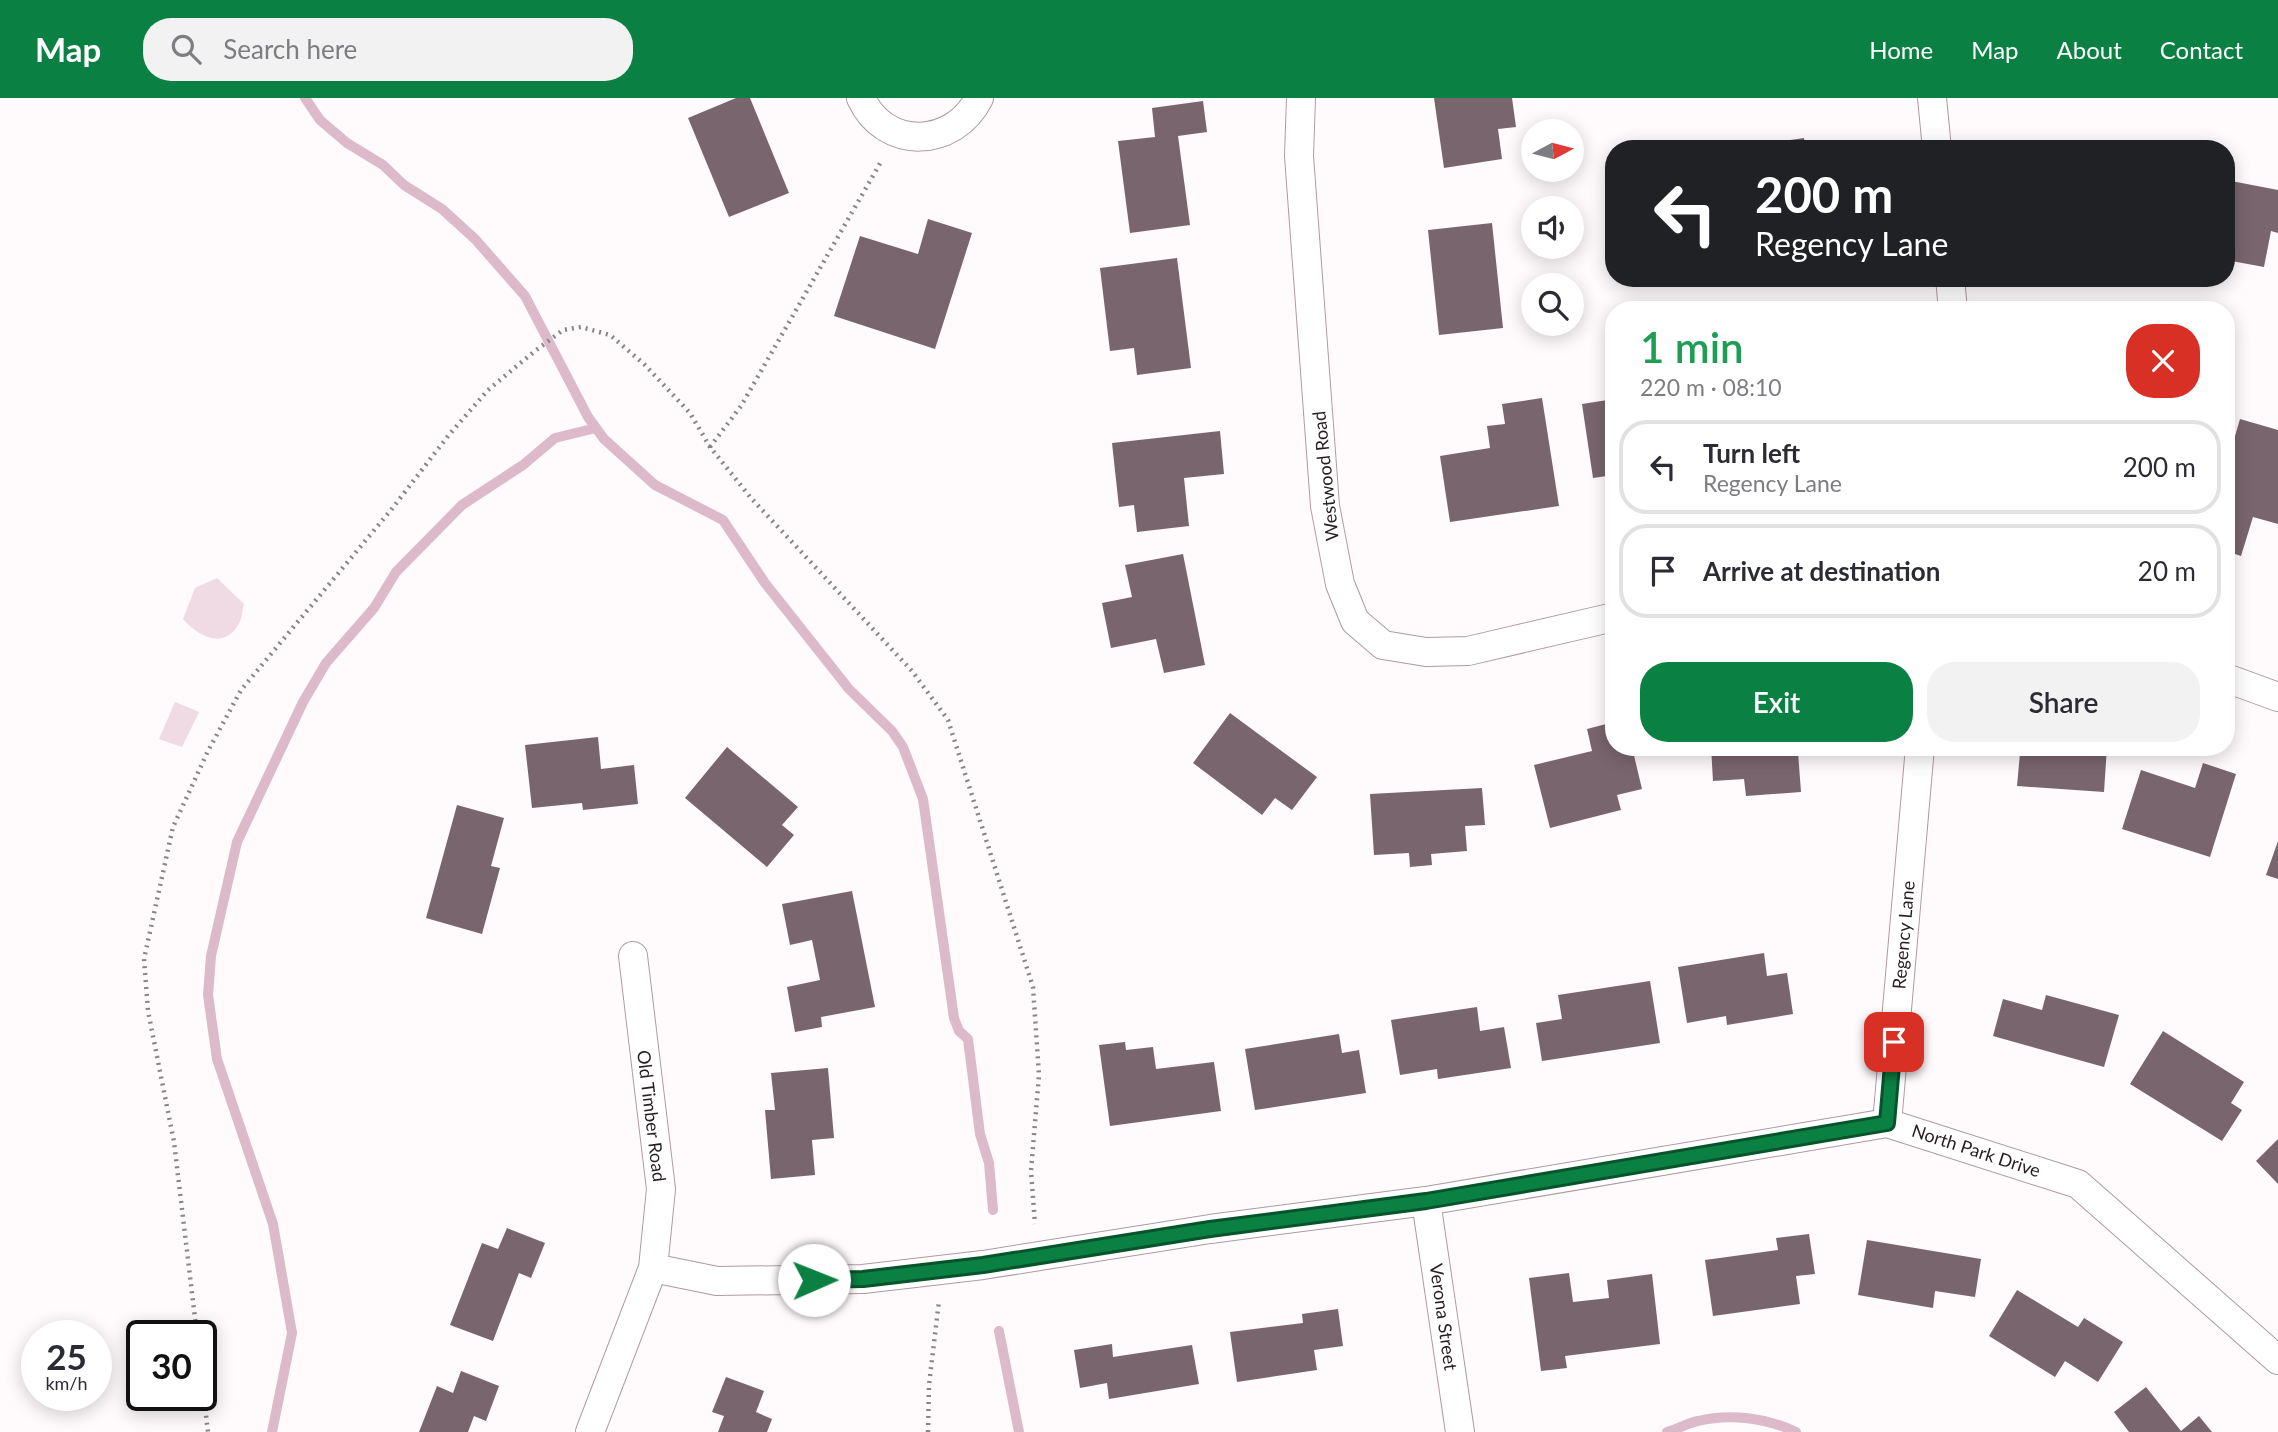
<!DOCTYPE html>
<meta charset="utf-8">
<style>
:root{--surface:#fff;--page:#f2f2f3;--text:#2b2b33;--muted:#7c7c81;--line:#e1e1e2;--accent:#0b8043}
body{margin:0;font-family:Lato,sans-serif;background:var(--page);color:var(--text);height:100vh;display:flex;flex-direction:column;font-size:26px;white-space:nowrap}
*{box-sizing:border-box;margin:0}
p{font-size:23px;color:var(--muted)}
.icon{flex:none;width:38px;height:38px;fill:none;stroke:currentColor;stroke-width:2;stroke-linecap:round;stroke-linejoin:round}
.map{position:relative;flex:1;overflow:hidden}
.sheet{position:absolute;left:1605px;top:203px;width:630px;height:455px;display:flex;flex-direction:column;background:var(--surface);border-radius:28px;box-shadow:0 4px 18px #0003}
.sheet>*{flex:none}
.guide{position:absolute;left:1605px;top:42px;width:630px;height:147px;border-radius:28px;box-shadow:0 4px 18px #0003;background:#202124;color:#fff;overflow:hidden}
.needle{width:46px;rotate:83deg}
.fabs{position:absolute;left:1521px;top:21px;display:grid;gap:14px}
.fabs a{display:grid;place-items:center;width:63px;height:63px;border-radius:50%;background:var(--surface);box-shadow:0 4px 18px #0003;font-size:35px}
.speed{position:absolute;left:21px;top:1222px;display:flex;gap:14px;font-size:35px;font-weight:700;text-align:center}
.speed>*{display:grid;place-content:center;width:91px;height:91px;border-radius:50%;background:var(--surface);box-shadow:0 4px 18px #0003;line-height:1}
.speed small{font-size:18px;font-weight:400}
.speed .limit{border:4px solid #111;border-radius:10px;background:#fff;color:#111}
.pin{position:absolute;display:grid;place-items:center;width:60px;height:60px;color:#fff;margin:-30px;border-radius:14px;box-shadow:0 4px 10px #0006}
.me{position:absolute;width:77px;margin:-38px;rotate:89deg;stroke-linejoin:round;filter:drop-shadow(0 0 5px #0008)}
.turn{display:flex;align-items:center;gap:24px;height:147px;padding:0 35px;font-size:32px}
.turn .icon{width:91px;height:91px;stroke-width:2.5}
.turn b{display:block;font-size:49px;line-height:60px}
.round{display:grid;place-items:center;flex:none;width:74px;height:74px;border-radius:28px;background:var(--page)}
.headline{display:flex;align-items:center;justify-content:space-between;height:119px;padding:0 35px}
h1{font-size:42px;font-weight:600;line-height:52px;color:#1e9e55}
.cta{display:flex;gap:14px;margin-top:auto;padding:14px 35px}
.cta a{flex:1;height:80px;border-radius:28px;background:var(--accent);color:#fff;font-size:28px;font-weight:600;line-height:80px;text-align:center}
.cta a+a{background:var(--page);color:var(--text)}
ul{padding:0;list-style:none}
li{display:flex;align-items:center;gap:21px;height:94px;margin:0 14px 10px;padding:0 21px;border:4px solid var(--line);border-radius:28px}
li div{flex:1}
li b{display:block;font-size:26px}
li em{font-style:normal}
header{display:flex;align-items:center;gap:42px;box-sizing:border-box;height:98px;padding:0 35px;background:var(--accent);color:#fff}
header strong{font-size:33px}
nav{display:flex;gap:38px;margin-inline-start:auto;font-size:24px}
.search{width:490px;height:63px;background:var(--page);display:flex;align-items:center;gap:18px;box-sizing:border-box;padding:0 24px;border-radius:28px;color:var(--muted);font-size:26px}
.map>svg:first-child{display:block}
.green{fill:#f0dae4}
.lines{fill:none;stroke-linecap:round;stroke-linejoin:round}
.stream{stroke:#dcbac9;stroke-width:10}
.building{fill:#79656e}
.street-casing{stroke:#af9aa3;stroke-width:30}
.path{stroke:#8a8487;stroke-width:4.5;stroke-dasharray:2 5;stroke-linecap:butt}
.street{stroke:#fff;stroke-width:28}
.route-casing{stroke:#07532c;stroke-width:18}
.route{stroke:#0b8043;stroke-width:12}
.labels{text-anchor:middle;stroke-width:5;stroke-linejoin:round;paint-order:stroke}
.street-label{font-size:18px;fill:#261e22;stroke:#fff}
</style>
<header>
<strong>Map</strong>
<div class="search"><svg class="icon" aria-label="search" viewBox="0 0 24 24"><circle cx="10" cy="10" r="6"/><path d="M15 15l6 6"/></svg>Search here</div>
<nav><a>Home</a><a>Map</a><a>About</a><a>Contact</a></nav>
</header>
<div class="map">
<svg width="2278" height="1334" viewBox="0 0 2278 1334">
<rect width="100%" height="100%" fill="#fffafc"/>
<!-- green -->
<path class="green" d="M217 480 244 506C242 512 242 522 238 527 223 553 197 537 183 521L195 490Z
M175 604 199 614 182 649 159 641Z"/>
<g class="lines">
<!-- stream -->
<path class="stream" d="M305 0 320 22 347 45 383 67 404 87 442 111 475 141 525 198 588 319 604 341 655 387 723 422 765 485 849 591 892 633 903 649 923 701 954 920 959 933 968 941 980 1036 989 1065 993 1112
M999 1233 1019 1334
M272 1334 292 1235 273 1126 217 961 208 897 211 858 237 744 303 604 326 565 374 510 396 474 462 407 523 367 555 340 596 330
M1667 1334C1678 1331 1688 1325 1698 1323 1730 1315 1767 1320 1796 1334"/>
</g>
<!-- building -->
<path class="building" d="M736 0H750L789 95 729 119 688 20Z
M1434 0H1512L1516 29 1498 31 1502 61 1444 70Z
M1203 3 1207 34 1178 38 1190 127 1130 135 1118 43 1155 39 1152 10Z
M1804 40 1806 51H1741V49Z
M2226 82 2278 92V135L2271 133 2264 169 2226 162Z
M928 121 972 135 935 251 834 218 860 138 918 156Z
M1492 125 1503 230 1439 237 1428 132Z
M1177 160 1191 270 1137 277 1134 250 1110 253 1100 170Z
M1542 300 1559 408 1450 424 1440 358 1490 350 1487 328 1505 326 1502 306Z
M1614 301V377L1593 380 1582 306Z
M2240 321 2278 332V426L2253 419 2241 458 2226 453V369Z
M1220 333 1224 376 1184 380 1189 428 1137 434 1134 407 1119 409 1112 345Z
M1183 456 1205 567 1164 575 1156 541 1111 550 1102 505 1132 499 1125 467Z
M1230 615 1317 679 1292 712 1275 700 1262 717 1193 665Z
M1614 624V649H1632L1642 691 1617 697 1621 712 1550 730 1534 667 1592 653 1587 631Z
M598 639 601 671 634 667 638 706 583 712 582 705 532 710 525 647Z
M727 649 798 709 782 727 794 737 767 769 685 700Z
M1711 649H1819V652L1798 654 1801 694 1746 698 1744 681 1713 683Z
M2008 649H2107L2104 694 2017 688 2020 655H2008Z
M2203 665 2236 676 2210 759 2122 731 2141 672 2195 690Z
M1482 690 1485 727 1465 728 1467 753 1431 756 1432 767 1410 769 1409 755 1374 757 1370 696Z
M457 707 504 720 491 768 500 770 482 836 426 820Z
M2278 743V781L2266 777Z
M852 793 875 909 821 919 822 929 795 934 787 889 820 882 812 842 790 847 782 806Z
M1764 855 1767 878 1787 875 1793 916 1727 927 1726 918 1687 925 1678 869Z
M1650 883 1660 945 1542 963 1536 925 1562 921 1558 897Z
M2046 897 2119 917 2104 969 1993 938 2003 901 2042 912Z
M1477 909 1480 933 1504 929 1511 970 1438 981 1437 971 1400 977 1391 922Z
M2163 933 2244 984 2231 1005 2242 1012 2222 1043 2130 986Z
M1339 936 1342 955 1359 952 1366 995 1255 1012 1245 951Z
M1125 944 1126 952 1153 949 1156 971 1214 964 1221 1013 1110 1028 1099 947Z
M828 970 834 1040 812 1042 815 1077 771 1081 765 1012H775L771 975Z
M2278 1041V1086L2256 1063Z
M507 1130 545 1145 531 1180 519 1175 493 1243 450 1227 482 1145 498 1151Z
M1809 1136 1815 1176 1796 1178 1800 1206 1713 1218 1705 1162 1778 1152 1776 1140Z
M1867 1142 1981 1161 1975 1199 1935 1193 1933 1210 1858 1197Z
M1569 1175 1573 1204 1609 1200 1607 1182 1652 1176 1660 1246 1565 1258 1567 1270 1541 1273 1529 1180Z
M2017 1192 2078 1229 2084 1220 2123 1244 2098 1284 2065 1263 2055 1279 1989 1238Z
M1338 1211 1343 1248 1314 1252 1317 1272 1237 1284 1230 1234 1303 1225 1302 1216Z
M1112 1246 1113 1259 1192 1247 1199 1286 1109 1301 1107 1285 1080 1290 1074 1252Z
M461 1273 499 1288 486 1323 474 1318 468 1334H419L437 1288 453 1295Z
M726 1279 764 1293 756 1314 772 1321 767 1334H718L724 1318 712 1314Z
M2146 1289 2181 1333 2199 1318 2212 1334H2129L2114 1314Z"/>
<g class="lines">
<defs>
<path id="street" d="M861 0C885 53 954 50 979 0
M1301 0 1299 58 1325 408 1340 486 1355 523 1383 547 1426 554 1468 553 1614 519
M1932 0 1937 51
M1950 180 1953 212
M2226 580 2278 599
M1887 1025 1920 649
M1426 1103 1460 1334
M653 1170 717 1183 863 1181 983 1167 1210 1131 1426 1103 1887 1025 2078 1086 2278 1262
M590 1334 653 1170 661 1091 633 858"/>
</defs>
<!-- street casing -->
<use href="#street" class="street-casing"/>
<!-- path -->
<path class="path" d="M710 349 741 308 882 62
M197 1237 174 1044 148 913 144 861 173 729 208 653 241 592 391 412 448 338 488 292 535 253 563 232 581 229 610 237 644 266 690 315 710 349 751 400 912 573 948 622 1033 889 1039 977 1031 1073 1035 1126
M201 1276 208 1334
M928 1334 929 1287 939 1203"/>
<!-- street -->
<use href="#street" class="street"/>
</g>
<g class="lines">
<defs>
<path id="route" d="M814 1182 863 1181 983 1167 1210 1131 1426 1103 1887 1025 1894 944"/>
</defs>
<!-- route casing -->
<use href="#route" class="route-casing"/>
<!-- route -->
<use href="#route" class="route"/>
</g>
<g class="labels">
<!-- street labels -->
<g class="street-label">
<text transform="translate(1326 378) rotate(-96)" y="6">Westwood Road</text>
<text transform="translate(1904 837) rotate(-85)" y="6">Regency Lane</text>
<text transform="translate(651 1018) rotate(83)" y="6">Old Timber Road</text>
<text transform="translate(1976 1053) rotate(18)" y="6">North Park Drive</text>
<text transform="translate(1443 1219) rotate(82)" y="6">Verona Street</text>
</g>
</g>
</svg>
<div class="fabs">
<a><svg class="needle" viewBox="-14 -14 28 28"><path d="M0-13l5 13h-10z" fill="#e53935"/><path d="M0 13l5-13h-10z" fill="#7c7c81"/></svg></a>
<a><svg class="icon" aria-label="sound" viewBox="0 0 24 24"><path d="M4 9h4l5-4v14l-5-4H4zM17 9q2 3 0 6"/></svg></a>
<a><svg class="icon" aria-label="search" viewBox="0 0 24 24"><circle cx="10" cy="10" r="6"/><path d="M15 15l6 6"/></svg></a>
</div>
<div class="speed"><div>25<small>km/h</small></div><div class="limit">30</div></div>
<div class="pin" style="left:1894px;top:944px;background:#d93025"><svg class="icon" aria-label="arrive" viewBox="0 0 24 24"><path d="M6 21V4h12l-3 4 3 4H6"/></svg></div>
<svg class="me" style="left:814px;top:1182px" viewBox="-20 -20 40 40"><circle r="19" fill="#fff"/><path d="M0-13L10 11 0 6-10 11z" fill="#0b8043"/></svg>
<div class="guide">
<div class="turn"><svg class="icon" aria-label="left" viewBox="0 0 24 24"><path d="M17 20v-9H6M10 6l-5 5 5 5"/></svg><div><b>200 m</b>Regency Lane</div></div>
</div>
<section class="sheet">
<div class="headline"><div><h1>1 min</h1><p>220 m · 08:10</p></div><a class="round" style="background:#d93025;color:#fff"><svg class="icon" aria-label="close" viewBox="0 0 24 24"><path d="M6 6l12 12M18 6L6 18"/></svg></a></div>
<ul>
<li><svg class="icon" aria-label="left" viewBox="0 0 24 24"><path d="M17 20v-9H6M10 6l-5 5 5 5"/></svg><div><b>Turn left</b><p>Regency Lane</p></div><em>200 m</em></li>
<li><svg class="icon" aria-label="arrive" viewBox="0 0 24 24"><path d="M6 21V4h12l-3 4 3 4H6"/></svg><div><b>Arrive at destination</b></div><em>20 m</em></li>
</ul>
<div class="cta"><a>Exit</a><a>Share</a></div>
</section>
</div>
